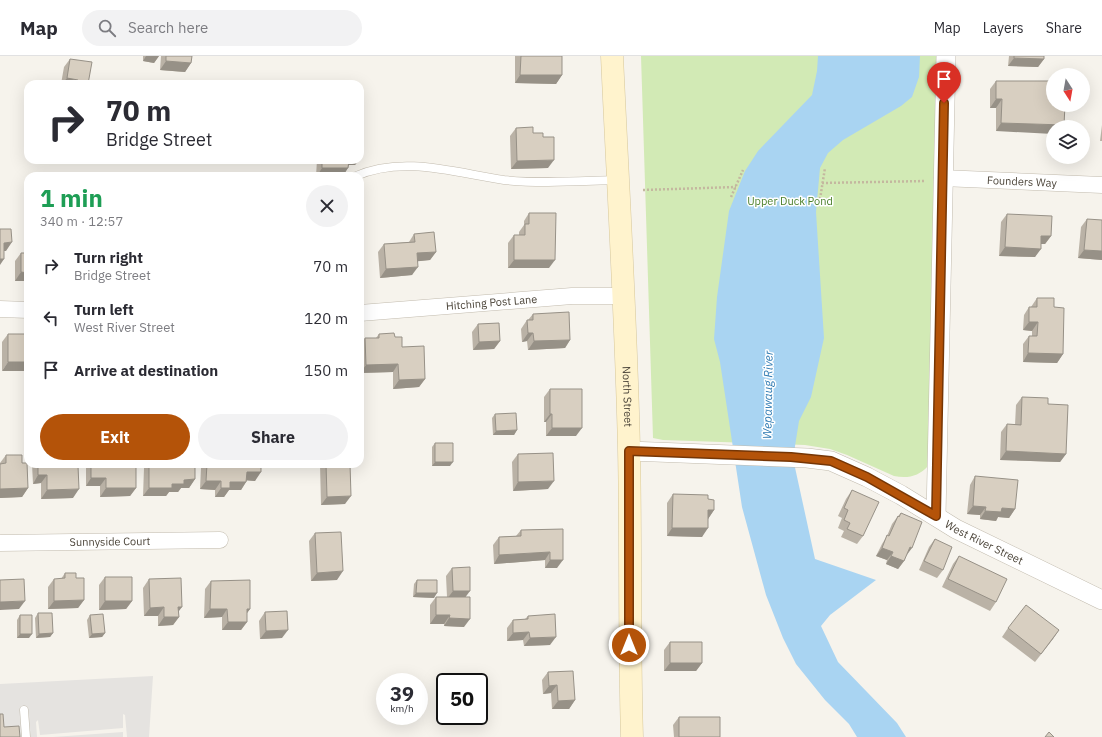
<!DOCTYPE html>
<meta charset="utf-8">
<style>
:root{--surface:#fff;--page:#f2f2f3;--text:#2b2b33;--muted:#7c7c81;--line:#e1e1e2;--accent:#b45309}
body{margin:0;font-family:"IBM Plex Sans",sans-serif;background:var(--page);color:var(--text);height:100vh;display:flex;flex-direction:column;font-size:15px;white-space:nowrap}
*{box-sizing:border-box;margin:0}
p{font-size:13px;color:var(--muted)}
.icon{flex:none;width:22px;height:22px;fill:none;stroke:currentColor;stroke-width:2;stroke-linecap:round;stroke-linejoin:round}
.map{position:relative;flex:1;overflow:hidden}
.side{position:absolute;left:24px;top:116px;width:340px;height:296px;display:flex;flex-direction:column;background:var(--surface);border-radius:12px;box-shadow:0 4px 16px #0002}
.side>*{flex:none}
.hud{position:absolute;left:24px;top:24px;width:340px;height:84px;border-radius:12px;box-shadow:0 4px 16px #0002;background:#fff;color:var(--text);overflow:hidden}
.needle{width:26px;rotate:169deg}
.tools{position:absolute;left:1046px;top:12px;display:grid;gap:8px}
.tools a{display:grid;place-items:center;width:44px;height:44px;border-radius:50%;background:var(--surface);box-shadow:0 4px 16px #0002;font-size:20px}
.speed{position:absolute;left:376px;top:617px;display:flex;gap:8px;font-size:20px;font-weight:700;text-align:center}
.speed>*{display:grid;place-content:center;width:52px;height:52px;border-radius:50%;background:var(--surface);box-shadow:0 4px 16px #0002;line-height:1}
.speed small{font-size:10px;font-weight:400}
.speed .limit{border:2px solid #111;border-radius:6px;background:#fff;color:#111}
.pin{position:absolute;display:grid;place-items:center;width:34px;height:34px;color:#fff;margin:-41px -17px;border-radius:50% 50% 50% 0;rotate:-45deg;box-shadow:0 0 4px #0007}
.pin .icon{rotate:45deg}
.me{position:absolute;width:44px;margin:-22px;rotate:0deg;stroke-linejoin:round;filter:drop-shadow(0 0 3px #0008)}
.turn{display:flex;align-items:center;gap:14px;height:84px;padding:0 16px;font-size:18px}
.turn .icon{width:52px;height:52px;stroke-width:2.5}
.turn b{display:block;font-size:28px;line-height:34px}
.round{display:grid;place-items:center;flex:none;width:42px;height:42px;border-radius:21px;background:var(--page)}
.summary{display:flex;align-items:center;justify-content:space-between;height:68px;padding:0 16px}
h1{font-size:24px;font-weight:700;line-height:30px;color:#1e9e55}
.primary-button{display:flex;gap:8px;margin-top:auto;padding:8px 16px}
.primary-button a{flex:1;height:46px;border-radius:24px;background:var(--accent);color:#fff;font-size:16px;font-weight:700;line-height:46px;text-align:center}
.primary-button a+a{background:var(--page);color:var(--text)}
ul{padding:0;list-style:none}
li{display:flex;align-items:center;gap:12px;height:52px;padding:0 16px}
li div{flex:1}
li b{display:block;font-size:15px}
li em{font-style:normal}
header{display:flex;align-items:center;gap:24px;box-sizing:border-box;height:56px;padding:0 20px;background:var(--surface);border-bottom:1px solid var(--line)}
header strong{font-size:19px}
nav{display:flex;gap:22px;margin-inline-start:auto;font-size:14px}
.search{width:280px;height:36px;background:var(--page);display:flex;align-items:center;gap:10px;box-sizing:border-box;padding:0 14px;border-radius:22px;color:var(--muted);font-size:15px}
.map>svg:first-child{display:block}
.green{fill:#d2eab5}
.parking{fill:#e5e3e0}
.water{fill:#a9d4f2}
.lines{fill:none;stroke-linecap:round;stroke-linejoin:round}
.service-casing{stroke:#c2bbae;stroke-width:9}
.minor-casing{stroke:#c2bbae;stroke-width:17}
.tertiary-casing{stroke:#c2bbae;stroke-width:20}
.secondary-casing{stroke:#d6c79b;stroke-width:23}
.path{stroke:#c4b79f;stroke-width:2.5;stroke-dasharray:2 2;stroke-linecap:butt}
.service{stroke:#fff;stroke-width:8}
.minor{stroke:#fff;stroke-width:16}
.tertiary{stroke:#fff;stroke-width:19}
.secondary{stroke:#fff3cd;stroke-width:22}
.wall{fill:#bab2a6}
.shaded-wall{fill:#979187}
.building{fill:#d8cfc1;stroke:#979187}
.route-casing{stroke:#753606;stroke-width:10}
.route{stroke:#b45309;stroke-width:7}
.labels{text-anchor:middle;stroke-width:3;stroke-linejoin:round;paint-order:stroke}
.street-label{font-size:11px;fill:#4b4439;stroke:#fff}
.park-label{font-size:11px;fill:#4a7f2a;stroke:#fff}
.water-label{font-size:12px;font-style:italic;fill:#2e7ab2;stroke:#fff}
</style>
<header>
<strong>Map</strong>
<div class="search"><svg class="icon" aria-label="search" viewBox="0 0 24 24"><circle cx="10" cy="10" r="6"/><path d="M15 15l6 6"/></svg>Search here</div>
<nav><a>Map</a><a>Layers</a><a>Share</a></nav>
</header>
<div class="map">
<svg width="1102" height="681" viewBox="0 0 1102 681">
<rect width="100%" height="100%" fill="#f6f3ec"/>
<!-- green -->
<path class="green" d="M641 0H938L928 410C919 420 908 423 894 420L847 399 830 393 805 389 663 384 653 382Z"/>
<!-- parking -->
<path class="parking" d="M153 620 149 681H127L125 659 123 658V672L40 679 38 664 36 666 37 681H14L13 671H0V628Z
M123 676V681H53Z"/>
<!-- water -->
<path class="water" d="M818 0H920L919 21 912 41 901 50 843 84 828 97 820 112 816 156 824 282 811 341 799 365 795 390 794 407 815 503 876 524 830 559 821 570 838 606 897 667 906 681H857L849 668 825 644 796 608 783 582 766 539 742 451 720 306 714 283 717 241 729 155 745 115 758 95 812 39 817 15Z"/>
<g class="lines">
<defs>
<path id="service" d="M356 120C403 99 456 117 504 124 541 128 580 125 617 124
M24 654 26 681"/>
<g id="minor">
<path id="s1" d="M942 122 1102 129"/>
<path d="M0 253 28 254"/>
<path id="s2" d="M360 257 572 240H624"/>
<path id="s3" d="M0 487 220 484"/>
</g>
<g id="tertiary">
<path id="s4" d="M629 395 807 402 831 405 867 421 901 439 956 473 1102 544"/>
<path d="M936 460 946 0"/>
</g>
<g id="secondary">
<path id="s5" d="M612 0C618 131 626 262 629 393 631 489 629 585 632 681"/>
</g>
</defs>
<!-- service casing -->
<use href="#service" class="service-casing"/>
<!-- minor casing -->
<use href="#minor" class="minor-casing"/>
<!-- tertiary casing -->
<use href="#tertiary" class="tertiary-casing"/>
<!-- secondary casing -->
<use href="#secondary" class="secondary-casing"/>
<!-- path -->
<path class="path" d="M822 127 926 125
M643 134 736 131
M731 141 743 114
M820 143 825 112"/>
<!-- service -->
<use href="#service" class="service"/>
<!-- minor -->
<use href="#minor" class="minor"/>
<!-- tertiary -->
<use href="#tertiary" class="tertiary"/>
<!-- secondary -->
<use href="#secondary" class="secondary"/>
</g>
<!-- wall -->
<path class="wall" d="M143 0H159L154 7 143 5Z
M161 0H192L191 7 185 16 160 14Z
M515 0H562V19L556 28 515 27Z
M1009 0H1044V3L1038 11 1008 10Z
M70 3 88 28H61L64 11Z
M996 25 1053 49 1064 69 1063 71H1053L996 75V52H990V33Z
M1102 69V85H1100Z
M516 72 533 77 543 81 548 112 511 113 510 80Z
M317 104H359L355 109H349L343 120H316Z
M529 157 549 212H508V187L514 179H519V176L524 169V165Z
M1007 158 1051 180 1045 188H1041L1035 201 999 200 1001 166Z
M1087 163 1102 204 1078 202 1081 171Z
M414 178 436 196 430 204 418 205 412 219 380 222 378 196 384 188 409 186Z
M21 197 28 225H15V205Z
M1037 242 1054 251 1063 298 1057 307 1023 306V288L1029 280H1032V275L1023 274 1024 259 1029 251H1031Z
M533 258 570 284 565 292 528 294 527 285 522 286 521 273 527 264H528Z
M478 268 500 285 494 293 473 294 472 276Z
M8 278H28L2 315V286Z
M379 278 395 281 402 291 425 323 419 331 393 333V316L360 317V289L365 282H376Z
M550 333 576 380H546V366H544V341Z
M1022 341 1048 348 1066 398 1060 406 1000 404 1001 376 1007 368 1015 369 1016 349Z
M495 358 517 374 514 379H493L492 362Z
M435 387 450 410H432V391Z
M518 398 548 433 513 435 512 406Z
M6 399 22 407 28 432 22 441 0 442V407Z
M32 408H52V411L73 442 41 443V427L33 428Z
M88 408H127V411L136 432 130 440 100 441V430H86V411Z
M147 408H195V423L189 432H181L178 436H169L166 440H143L144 412Z
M204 408H261L255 425 247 424 246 426 241 434H229L224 441H215V434L200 433 201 412Z
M320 408H350L345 448 321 449Z
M975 420 1015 453 1009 462 998 461 996 465 980 463V459L967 458 970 429Z
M852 434 863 480 857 488 841 481 844 475 838 472 842 462 838 460 846 443Z
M673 438 708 443 714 454 708 463 702 481 667 480V447Z
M901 457 906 500 904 505 898 513 886 508 887 504 876 500 882 488 887 480 892 468 898 460Z
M563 473 557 512H545V504L494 508 493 489 499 481 516 480 521 474Z
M315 477 337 524 311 525 309 485Z
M935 483 943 514 937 522 919 514 929 491Z
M959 500 996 546 990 555 942 531 953 508Z
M452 512 466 541 464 571 444 570V568H430V549L436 541H447L446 520Z
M65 517 76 522 84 544 78 552 48 553V531L54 523H61Z
M105 521 132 545 126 553 99 554V529Z
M149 523 178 555 179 561 173 569 158 570V560H144L143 532Z
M417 524 434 542 413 541 414 528Z
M211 525 250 553 247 557V566L241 574H222V561L204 562 205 533Z
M265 556 282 582 260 583 259 565Z
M38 557 53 577 50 581 36 582 35 562Z
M20 559 29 582H17V564Z
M90 559 105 577 102 581 89 582 87 564Z
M528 560 550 589 524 590 523 584 507 585V572L513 564 525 563Z
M1008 572 1059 574 1035 606 1002 581Z
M670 586 702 607 696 615H664V594Z
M548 616 575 644 569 653H552L551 637 543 638 542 624Z
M679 661 720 681H674L673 669Z"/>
<!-- shaded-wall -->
<path class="shaded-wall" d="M146 0H159L154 7 143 5Z
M1014 2 1044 3 1038 11 1008 10Z
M166 5 191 7 185 16 160 14Z
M520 19H562L556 28 515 27Z
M67 22 78 24 76 28H62Z
M996 43H1002L996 52H990Z
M1001 67 1064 69 1063 71H1053V78L996 75Z
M346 104H359L355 109H343Z
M554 104 548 112 511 113 517 105Z
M322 112H348L343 120H317Z
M1041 180H1051L1045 188H1035Z
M12 186 6 195H0L4 187Z
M1005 191 1041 193 1035 201 999 200Z
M1084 194 1102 195V204L1078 202Z
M436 196 430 204 411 206 417 197Z
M0 203H4L0 209Z
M514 204H555L549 212H508Z
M418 211 412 219 380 222 386 213Z
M21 216 28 217V225H15Z
M1029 266H1038L1032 275 1023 274Z
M528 277H533L527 285 522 286Z
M570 284 565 292 528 294 534 285Z
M500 285 494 293 473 294 479 286Z
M1028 297 1063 298 1057 307 1023 306Z
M8 306H28V315H2Z
M398 308 393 316 360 317 366 309Z
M425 323 419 331 393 333 399 324Z
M550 358H552L546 366H544Z
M552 372H582L576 380H546Z
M517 374 514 379H493L496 375Z
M1006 395 1066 398 1060 406 1000 404Z
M435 406H453L450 410H432Z
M247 416H261L255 425 241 424Z
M38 419H47L41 427 33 428Z
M91 422H106L100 430H86Z
M195 423 189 432H181L178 436H169L166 440H143L149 432 172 428 184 424Z
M206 425H221L215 434 200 433Z
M554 425 548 433 513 435 518 426Z
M230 426H246L241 434H229L224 441H215L221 432Z
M28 432 22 441 0 442V433Z
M106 432H136L130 440 100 441Z
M79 433 73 442 41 443 47 434Z
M351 440 345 448 321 449 327 441Z
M973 450 986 451 980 459 967 458Z
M1002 452 1015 453 1009 462 998 461 996 465 980 463 985 455Z
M708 454H714L708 463 702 462Z
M672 472H708L702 481 667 480Z
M910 491 912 492 906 500Z
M882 492 893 496 887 504 876 500Z
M550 496 545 504 494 508 499 499Z
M891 500 904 505 898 513 886 508Z
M550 504H563L557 512H545Z
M343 515 337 524 311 525 317 517Z
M453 535H470L464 543H447Z
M416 537H437L434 542 413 541Z
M84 544 78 552 48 553 54 545Z
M25 545 19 553 0 554V546Z
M105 545H132L126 553 99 554Z
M164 551 158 560H144L150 552Z
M178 551H182L176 559Z
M210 553H227L222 561 204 562Z
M247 553H250L244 561Z
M436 559H450L444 568H430Z
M164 561H179L173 569 158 570Z
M449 562 470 563 464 571 444 570Z
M228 566H247L241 574H222Z
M288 574 282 582 260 583 266 575Z
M1059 574 1053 583 1035 606Z
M529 576 523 584 507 585 513 577Z
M53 577 50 581 36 582 39 578Z
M105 577 102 581 89 582 92 578Z
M20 578H32L29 582H17Z
M556 581 550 589 524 590 530 582Z
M670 607H702L696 615H664Z
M557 629 551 637 543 638 549 630Z
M575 644 569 653H552L558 645Z"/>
<!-- building -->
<path class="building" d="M166 0H192L191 7 166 5Z
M521 0H562V19H520Z
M1014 0H1044V3L1014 2Z
M70 3 92 6 88 28H78V24L67 22Z
M996 25H1053V49H1065L1064 69 1001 67 1002 43H996Z
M360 62H361V101H360Z
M533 71V77H543V81H554V104L517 105 516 72Z
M322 104H349L348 112H322Z
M529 157H556L555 204H514V179H525V168H529Z
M1007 158 1052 160 1051 180H1041V193L1005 191Z
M1087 163 1102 164V195L1084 194Z
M0 173H11L12 186 4 187V203H0Z
M434 176 436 196 417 197 418 211 386 213 384 188 415 186 414 178Z
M21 197H28V217L21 216Z
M1037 242H1054V251L1064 252 1063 298 1028 297 1029 280H1037L1038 266H1029V251H1037Z
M569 256 570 284 534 285 533 277H528L527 264H533V258Z
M499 267 500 285 479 286 478 268Z
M394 277 395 281H402V291L424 290 425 323 399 324 398 308 366 309 365 282H379V278Z
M8 278H28V306H8Z
M550 333H582V372H552V358H550Z
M1022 341 1048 342V348L1068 349 1066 398 1006 395 1007 368 1021 369Z
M516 357 517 374 496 375 495 358Z
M435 387H453V406H435Z
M553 397 554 425 518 426V398Z
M6 399H22V407H27L28 432 0 433V408L6 407Z
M38 408H52V411L78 410 79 433 47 434V419H38Z
M91 408H127V411H136V432H106V422H91Z
M149 408H195V423L184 424V428H172V432H149Z
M207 408H261V416H247L246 426H230V432H221V425H206Z
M326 408H350L351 440 327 441Z
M975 420 1018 424 1015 453 1002 452 1001 456 985 455 986 451 973 450Z
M852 434 879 446 863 480 847 473 850 467 844 464 848 454 844 452Z
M673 438 708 439V443L714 444V454H708V472H672Z
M901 457 922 466 912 492 910 491 904 505 891 500 893 496 882 492 887 479 889 480 898 460 899 461Z
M563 473V504H550V496L499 499V481L521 480V474Z
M341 476 343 515 317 517 315 477Z
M935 483 952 491 943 514 924 505Z
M959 500 1007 523 996 546 948 523Z
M470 511V535H453L452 512Z
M65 517H76V522H84V544L54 545V523L65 522Z
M105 521H132V545H105Z
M181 522 182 551H178L179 561H164V551L150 552 149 523Z
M24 523 25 545 0 546V524Z
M250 524V553H247V566H228L227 553H210L211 525Z
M417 524H437V537H416Z
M436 541H470V563L449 562 450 559H436Z
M1026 549 1059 574 1041 598 1008 572Z
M287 555 288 574 266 575 265 556Z
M38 557H52L53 577 39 578Z
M103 558 105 577 92 578 90 559Z
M555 558 556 581 530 582 529 576 513 577V564L528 563V560Z
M20 559H32V578H20Z
M670 586H702V607H670Z
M573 615 575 644 558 645 557 629 549 630 548 616Z
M0 658H3L4 671 19 670 20 681H0Z
M679 661H720V681H679Z
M1049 676 1054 681H1045Z"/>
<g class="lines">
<defs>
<path id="route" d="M629 589V395L791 401 831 405 867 421 936 460 944 47"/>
</defs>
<!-- route casing -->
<use href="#route" class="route-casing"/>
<!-- route -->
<use href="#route" class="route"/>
</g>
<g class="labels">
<!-- street labels -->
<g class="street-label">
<text dy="4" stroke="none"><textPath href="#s1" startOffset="80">Founders Way</textPath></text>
<text dy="4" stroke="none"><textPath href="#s2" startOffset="132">Hitching Post Lane</textPath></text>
<text dy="4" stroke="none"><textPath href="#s5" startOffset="341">North Street</textPath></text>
<text dy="4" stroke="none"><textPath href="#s3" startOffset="110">Sunnyside Court</textPath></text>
<text dy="4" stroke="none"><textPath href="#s4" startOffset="376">West River Street</textPath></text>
</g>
<!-- park labels -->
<g class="park-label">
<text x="790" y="149">Upper Duck Pond</text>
</g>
<!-- water labels -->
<g class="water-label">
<text transform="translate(768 339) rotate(-89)" y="4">Wepawaug River</text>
</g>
</g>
</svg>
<div class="tools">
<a><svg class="needle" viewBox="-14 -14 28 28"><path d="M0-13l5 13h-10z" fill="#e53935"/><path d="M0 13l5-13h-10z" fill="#7c7c81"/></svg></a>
<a><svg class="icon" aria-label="layers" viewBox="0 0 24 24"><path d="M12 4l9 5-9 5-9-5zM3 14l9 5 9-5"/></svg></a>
</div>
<div class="speed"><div>39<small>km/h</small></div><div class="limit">50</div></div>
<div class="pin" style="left:944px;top:47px;background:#d93025"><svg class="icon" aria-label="arrive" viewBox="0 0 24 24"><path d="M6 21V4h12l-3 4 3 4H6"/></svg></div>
<svg class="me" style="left:629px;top:589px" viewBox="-20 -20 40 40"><circle r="17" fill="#b45309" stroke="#fff" stroke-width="3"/><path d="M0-11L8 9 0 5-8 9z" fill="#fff"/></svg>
<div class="hud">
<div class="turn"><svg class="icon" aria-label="right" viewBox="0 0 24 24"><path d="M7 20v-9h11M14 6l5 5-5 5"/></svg><div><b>70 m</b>Bridge Street</div></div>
</div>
<section class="side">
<div class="summary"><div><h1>1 min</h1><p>340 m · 12:57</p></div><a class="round"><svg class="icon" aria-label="close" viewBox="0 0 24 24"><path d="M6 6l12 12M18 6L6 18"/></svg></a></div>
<ul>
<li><svg class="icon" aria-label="right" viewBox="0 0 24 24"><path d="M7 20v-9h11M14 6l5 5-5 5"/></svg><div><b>Turn right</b><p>Bridge Street</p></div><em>70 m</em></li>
<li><svg class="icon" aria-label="left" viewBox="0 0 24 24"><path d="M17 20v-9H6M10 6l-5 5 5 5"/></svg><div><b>Turn left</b><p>West River Street</p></div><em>120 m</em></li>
<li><svg class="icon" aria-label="arrive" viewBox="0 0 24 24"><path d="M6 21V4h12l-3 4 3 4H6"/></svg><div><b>Arrive at destination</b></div><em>150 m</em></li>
</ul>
<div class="primary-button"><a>Exit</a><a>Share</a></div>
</section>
</div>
